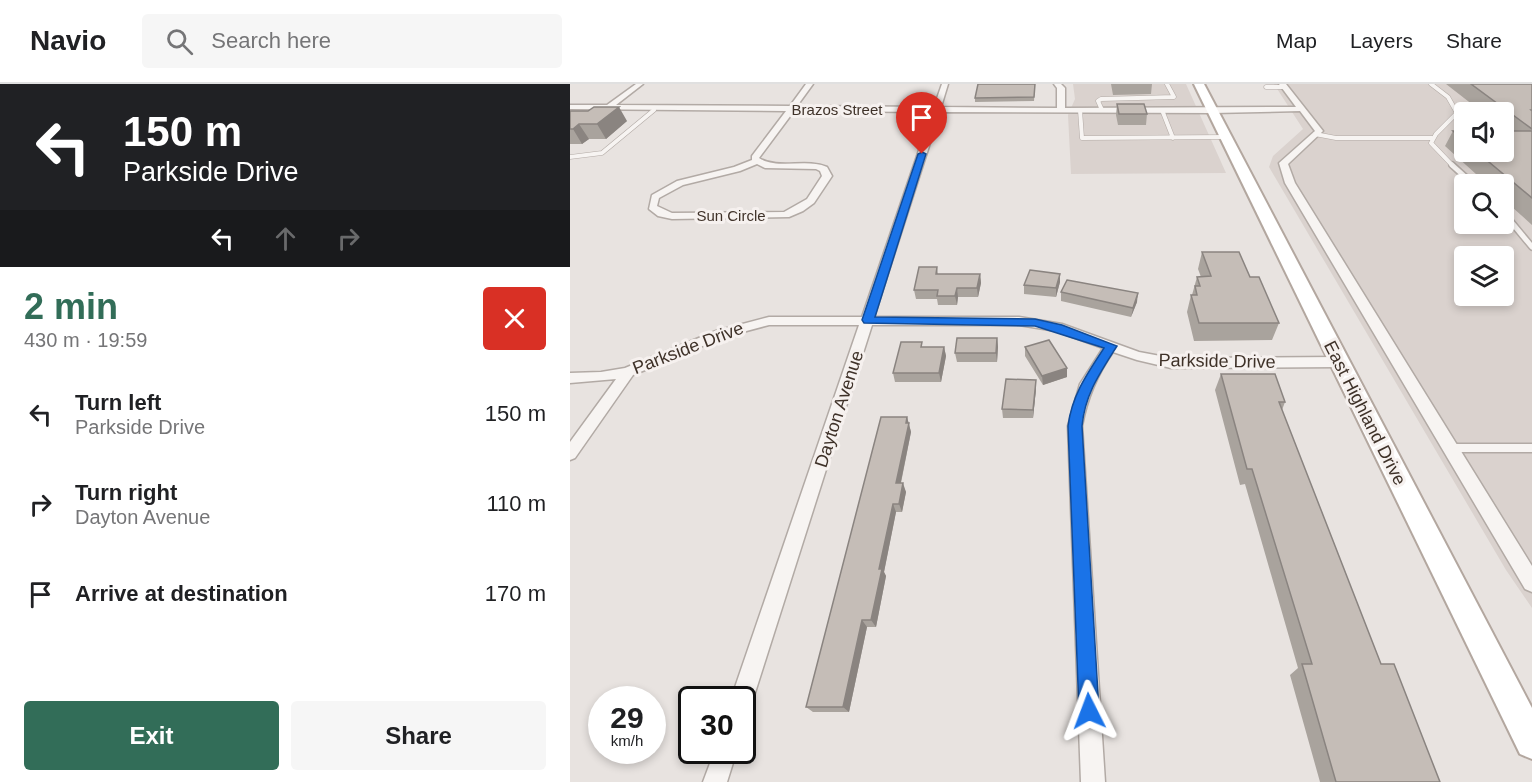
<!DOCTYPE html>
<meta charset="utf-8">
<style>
:root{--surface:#fff;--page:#f6f6f6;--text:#202124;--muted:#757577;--line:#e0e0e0;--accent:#326d58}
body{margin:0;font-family:Arial,sans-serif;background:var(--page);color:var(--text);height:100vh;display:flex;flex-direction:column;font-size:22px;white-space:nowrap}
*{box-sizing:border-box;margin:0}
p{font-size:20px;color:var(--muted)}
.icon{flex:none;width:33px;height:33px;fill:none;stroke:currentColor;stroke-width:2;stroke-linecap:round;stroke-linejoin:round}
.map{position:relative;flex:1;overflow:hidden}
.details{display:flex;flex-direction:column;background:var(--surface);width:570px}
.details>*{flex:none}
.banner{background:#202124;color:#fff;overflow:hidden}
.tools{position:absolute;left:884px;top:18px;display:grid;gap:12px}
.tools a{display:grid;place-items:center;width:60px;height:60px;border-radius:6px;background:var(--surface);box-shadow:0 3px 9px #0003;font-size:30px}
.speed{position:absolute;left:18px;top:602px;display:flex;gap:12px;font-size:30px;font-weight:700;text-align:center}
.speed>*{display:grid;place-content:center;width:78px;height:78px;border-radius:50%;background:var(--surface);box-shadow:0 3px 9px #0003;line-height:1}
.speed small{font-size:15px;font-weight:400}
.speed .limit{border:3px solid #111;border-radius:9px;background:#fff;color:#111}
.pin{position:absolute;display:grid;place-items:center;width:51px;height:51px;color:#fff;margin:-62px -26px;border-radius:50% 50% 50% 0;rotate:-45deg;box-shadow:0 0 6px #0007}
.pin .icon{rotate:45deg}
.me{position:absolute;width:66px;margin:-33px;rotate:357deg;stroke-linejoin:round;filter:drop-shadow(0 0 4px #0008)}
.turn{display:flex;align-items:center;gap:21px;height:126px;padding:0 24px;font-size:27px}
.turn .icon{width:78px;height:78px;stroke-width:2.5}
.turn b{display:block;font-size:42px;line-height:51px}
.lanes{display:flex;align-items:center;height:57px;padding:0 24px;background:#0003;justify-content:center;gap:30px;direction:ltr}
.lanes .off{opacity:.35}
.round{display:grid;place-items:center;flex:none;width:63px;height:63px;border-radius:6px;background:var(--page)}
.summary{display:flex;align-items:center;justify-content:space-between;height:102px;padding:0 24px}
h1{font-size:36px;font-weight:600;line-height:45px;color:var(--accent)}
.cta{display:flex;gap:12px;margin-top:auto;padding:12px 24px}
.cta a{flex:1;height:69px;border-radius:6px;background:var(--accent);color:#fff;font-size:24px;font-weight:600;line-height:69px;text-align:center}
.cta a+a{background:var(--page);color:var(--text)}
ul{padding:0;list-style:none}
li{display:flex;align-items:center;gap:18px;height:90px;padding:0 24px}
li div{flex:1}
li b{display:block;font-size:22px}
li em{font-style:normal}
header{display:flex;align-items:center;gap:36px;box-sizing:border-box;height:84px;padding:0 30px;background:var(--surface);border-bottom:2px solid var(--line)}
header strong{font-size:28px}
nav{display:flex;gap:33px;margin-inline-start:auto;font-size:21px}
.search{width:420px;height:54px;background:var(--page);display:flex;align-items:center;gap:15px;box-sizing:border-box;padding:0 21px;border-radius:6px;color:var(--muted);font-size:22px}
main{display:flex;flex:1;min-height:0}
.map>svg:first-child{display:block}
.built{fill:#dad2ce;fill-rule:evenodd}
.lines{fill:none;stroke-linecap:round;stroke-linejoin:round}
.lane-far2-casing{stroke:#b2aaa5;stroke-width:5}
.lane-far1-casing{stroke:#b2aaa5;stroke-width:8}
.lane-casing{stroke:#b2aaa5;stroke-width:11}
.street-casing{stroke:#b2aaa5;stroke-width:3}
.primary-casing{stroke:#b3a79f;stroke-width:4}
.lane-far2{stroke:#f7f4f2;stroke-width:4}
.lane-far1{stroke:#f7f4f2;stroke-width:5}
.lane{stroke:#f7f4f2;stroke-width:8}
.street{fill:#f7f4f2;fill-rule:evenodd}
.primary{fill:#fff;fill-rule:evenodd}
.wall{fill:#a9a39d}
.shaded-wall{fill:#8a8480}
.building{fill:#c5bdb7;stroke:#8a8480;stroke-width:1.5}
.route{fill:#1a73e8;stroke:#114b97;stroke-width:1.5}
.labels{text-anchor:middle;stroke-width:6;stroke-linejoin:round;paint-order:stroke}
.far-street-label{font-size:15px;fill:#3f3229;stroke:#f6f1ef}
.street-label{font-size:18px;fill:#3f3229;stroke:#f6f1ef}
</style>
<header>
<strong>Navio</strong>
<div class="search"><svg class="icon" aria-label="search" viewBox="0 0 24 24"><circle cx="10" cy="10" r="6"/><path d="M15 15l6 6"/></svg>Search here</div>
<nav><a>Map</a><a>Layers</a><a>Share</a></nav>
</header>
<main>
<section class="details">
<div class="banner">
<div class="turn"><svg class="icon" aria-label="left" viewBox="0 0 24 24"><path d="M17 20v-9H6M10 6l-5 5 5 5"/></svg><div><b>150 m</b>Parkside Drive</div></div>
<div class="lanes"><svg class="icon" aria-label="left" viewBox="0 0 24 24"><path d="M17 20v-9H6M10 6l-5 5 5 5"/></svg><svg class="icon off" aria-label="ahead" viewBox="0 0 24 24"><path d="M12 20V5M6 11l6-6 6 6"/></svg><svg class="icon off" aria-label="right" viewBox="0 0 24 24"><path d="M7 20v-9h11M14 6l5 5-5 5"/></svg></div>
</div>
<div class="summary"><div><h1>2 min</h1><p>430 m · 19:59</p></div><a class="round" style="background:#d93025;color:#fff"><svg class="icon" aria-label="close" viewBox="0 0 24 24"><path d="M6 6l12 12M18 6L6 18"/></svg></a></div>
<ul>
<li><svg class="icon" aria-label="left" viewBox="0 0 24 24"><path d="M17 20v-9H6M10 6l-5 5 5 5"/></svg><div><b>Turn left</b><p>Parkside Drive</p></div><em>150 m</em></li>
<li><svg class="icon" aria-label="right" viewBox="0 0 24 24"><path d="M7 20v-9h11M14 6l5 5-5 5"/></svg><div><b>Turn right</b><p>Dayton Avenue</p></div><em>110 m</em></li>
<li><svg class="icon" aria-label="arrive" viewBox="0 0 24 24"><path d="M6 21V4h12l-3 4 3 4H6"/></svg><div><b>Arrive at destination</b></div><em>170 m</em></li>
</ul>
<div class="cta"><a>Exit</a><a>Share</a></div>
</section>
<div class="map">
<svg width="962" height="698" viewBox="0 0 962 698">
<rect width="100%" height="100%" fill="#e8e3e0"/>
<!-- built -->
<path class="built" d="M503 0H616L656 89 501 90 498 31 505 15Z
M704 0H962V524L936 486 699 83 703 72 733 45ZM894 28H933V68H894ZM894 100H933V140H894ZM894 172H933V212H894Z"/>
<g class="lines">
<defs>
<path id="lane-far2" d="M861 0 878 13 887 29 866 50 861 59 883 82
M696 3H715
M510 26 512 54 656 53
M532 26 528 17 531 15 604 13 597 0
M592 26 603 54
M745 50 766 54H862
M0 73 32 69 84 26"/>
<path id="lane-far1" d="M882 81 903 100
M933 128 962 163"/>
<path id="lane" d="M881 364H962"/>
<path id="street" d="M66 0H73L46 21 220 22 236 0H243L227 22 364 23 372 0H378L371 23 487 24V4L484 0H491L495 4V24L726 23 709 0H716L753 47 718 80 725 99 962 482V508L955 505 715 99 709 79 745 47 730 27 643 29 370 28 304 233H449L492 240 569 268 601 274 769 273 776 278 769 283 601 284 567 276 543 268C527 291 517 314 512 342L535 698H511L498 342 510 300 533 264 486 247 449 241H302L183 615 179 622 172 625V615H161L289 241H199L154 253 63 291 5 374 0 376V358L46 295 0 299V289L31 288 55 284 146 247 199 233H292L362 28 224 27 189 74C208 86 236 74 257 83L262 92 244 119 233 127 219 133 102 135 88 132 79 125 82 111 107 97 164 83 182 76V72L216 27 0 25V21H37ZM187 80 195 84 246 85 250 87 252 92 237 115 214 128 102 129 87 122 89 114 113 101 170 87Z
M145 666H167L157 698H133Z"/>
<path id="primary" d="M624 0H634L962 624V675L950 670Z"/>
</defs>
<!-- lane-far2 casing -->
<use href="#lane-far2" class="lane-far2-casing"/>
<!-- lane-far1 casing -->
<use href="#lane-far1" class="lane-far1-casing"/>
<!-- lane casing -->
<use href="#lane" class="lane-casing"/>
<!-- street casing -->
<use href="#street" class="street-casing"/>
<!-- primary casing -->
<use href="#primary" class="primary-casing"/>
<!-- lane-far2 -->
<use href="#lane-far2" class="lane-far2"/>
<!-- lane-far1 -->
<use href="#lane-far1" class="lane-far1"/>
<!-- lane -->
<use href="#lane" class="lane"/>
<!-- street -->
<use href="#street" class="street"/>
<!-- primary -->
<use href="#primary" class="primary"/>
</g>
<!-- wall -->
<path class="wall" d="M465 0 464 17 405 18V14Z
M541 0H582L581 10 543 11Z
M876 0H962V141L933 115V100H917L875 62 883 47H894V68H933L936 47 933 45V28H912Z
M547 20 577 30 576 41H548L546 31Z
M0 27 57 37 36 55H19L12 60H0Z
M632 168 680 193 709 239 702 256 624 257 617 228 621 211H622L627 193H631L628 185Z
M367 183 368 190H410L411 199 408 213H388L387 221H368L367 215H346L344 206Z
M490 190V198L486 213 454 210V201Z
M491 208 567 218 561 233 491 217Z
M427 254 428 263 427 278H387L385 269Z
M353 263H374L376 272 371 298H325L323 289Z
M455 263 497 293 473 301 455 272Z
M651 290 715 318 712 326 811 580 870 698H750L720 591 728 584 675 400 670 401 645 306Z
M466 296V305L463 334H433L432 325Z
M337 333 341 348 331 399 336 408 332 428H326L314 488 316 492 306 543H297L279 628H243L236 623Z"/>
<!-- shaded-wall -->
<path class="shaded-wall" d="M49 23 57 37 36 55 27 40Z
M9 40 19 55 12 60 3 45Z
M410 190 411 199 408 213 407 204Z
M490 190V198L486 213V204Z
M387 204 388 213 387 221 385 212Z
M568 209 567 218 561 233 563 224Z
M427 254 428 263 427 278 426 269Z
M374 263 376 272 371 298 369 289Z
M497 284V293L473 301 472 292Z
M466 296V305L463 334V326Z
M337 333 341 348 329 407 326 399Z
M333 399 336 408 332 428 329 420Z
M323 420 326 428 314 488 316 492 306 543 301 536 309 485Z
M292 536 297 543 279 628 273 623Z"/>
<!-- building -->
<path class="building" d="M408 0H465L464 13 405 14Z
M901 0H962V26H961L962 27V45Z
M547 20H574L577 30H549Z
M24 23H49L27 40H9L3 45H0V27H18Z
M883 47H894V57Z
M933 47H962V114L907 68H933Z
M632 168H669L680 193H689L709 239H629L621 211H627L625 202H630L627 193 641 192Z
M349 183H367L366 190H410L407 204H387L385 212H367L368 206H344Z
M460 186 490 190 486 204 454 201Z
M497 196 568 209 563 224 491 208Z
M387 254H427L426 269H385Z
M479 256 497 284 472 292 455 263Z
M331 258H352L351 263H374L369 289H323Z
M651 290H705L715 318H709L811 580H824L870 698H766L732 580H742L682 385H677Z
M436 295 466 296 463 326 432 325Z
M311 333H337L336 339H339L326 399H333L329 420H323L309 485H312L301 536H292L273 623H236Z"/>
<!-- route -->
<path class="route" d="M352 68 356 70 305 233 465 235 492 241 547 262C530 289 515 310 512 342L529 627 526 634 519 637 512 634 509 627 498 342C502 311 517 290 534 264L465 242 294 239 292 236 348 70Z"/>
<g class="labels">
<!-- far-street labels -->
<g class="far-street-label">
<text x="267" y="31">Brazos Street</text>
<text x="161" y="137">Sun Circle</text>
</g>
<!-- street labels -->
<g class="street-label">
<text transform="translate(118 264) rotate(-21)" y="6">Parkside Drive</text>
<text transform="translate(647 277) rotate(1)" y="6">Parkside Drive</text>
<text transform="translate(269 325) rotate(-72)" y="6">Dayton Avenue</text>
<text transform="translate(795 329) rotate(63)" y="6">East Highland Drive</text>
</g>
</g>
</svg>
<div class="tools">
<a><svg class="icon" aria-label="sound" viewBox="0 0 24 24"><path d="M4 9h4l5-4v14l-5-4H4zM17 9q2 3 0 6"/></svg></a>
<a><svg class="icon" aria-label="search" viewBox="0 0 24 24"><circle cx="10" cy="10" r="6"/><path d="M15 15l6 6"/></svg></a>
<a><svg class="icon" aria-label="layers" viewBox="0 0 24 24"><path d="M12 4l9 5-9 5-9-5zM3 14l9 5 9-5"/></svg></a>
</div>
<div class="speed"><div>29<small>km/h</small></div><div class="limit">30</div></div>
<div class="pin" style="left:352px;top:70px;background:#d93025"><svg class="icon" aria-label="arrive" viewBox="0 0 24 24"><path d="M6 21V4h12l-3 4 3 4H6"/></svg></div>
<svg class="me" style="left:519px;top:627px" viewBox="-20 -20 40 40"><path d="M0-17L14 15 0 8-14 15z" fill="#1a73e8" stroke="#fff" stroke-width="4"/></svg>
</div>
</main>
